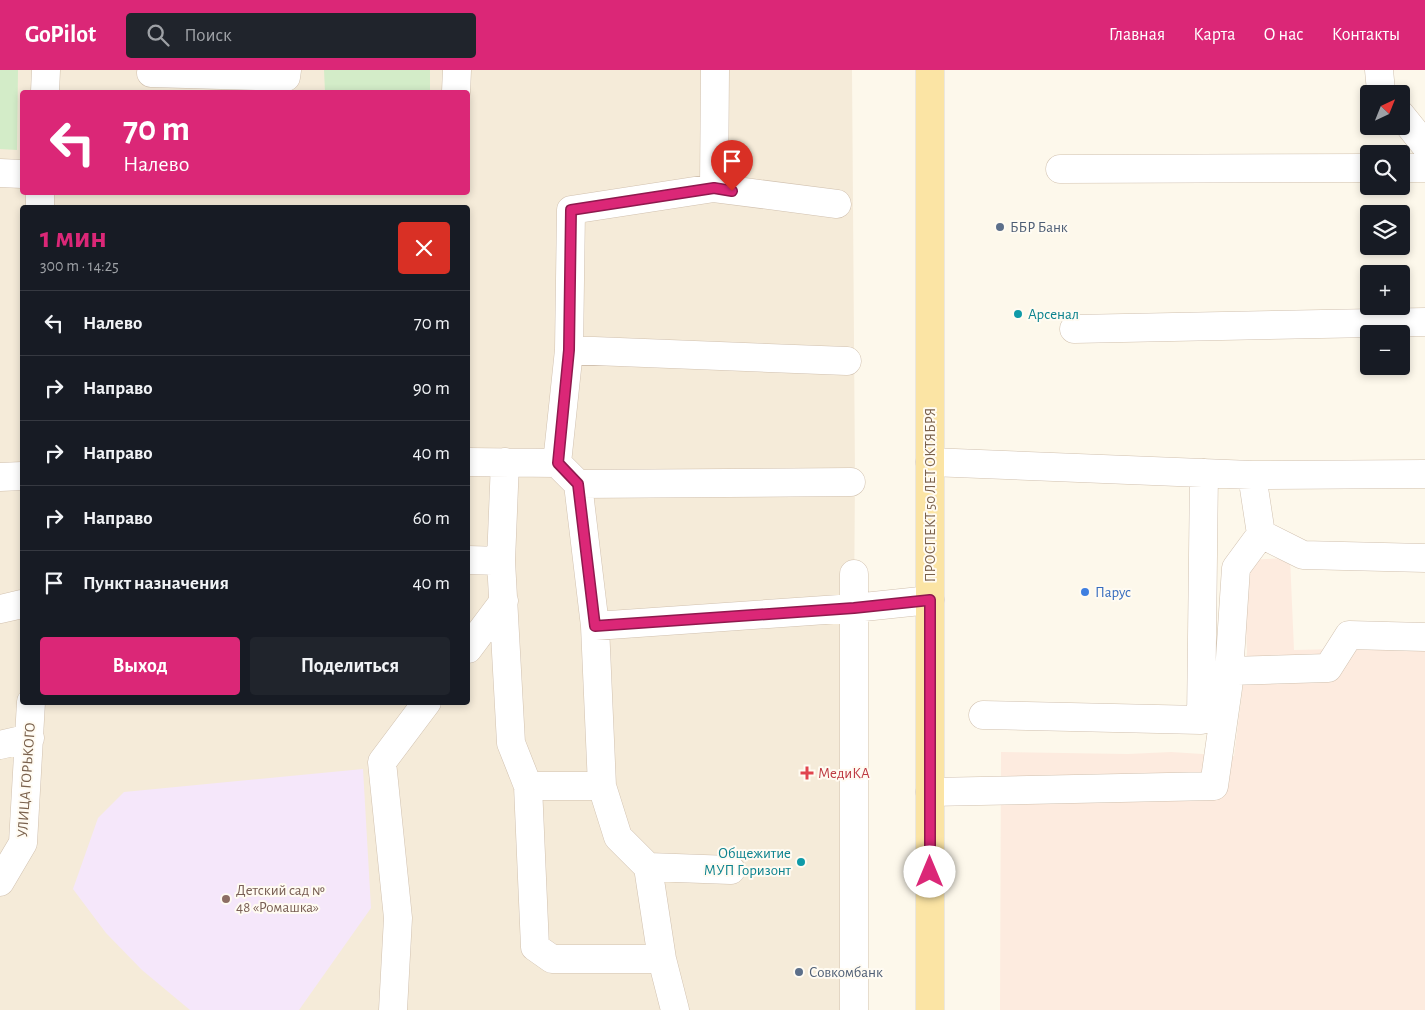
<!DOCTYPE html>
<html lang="ru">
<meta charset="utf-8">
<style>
:root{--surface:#171b24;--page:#20242c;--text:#f1f3f6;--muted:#9ea1a6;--line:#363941;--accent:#db2777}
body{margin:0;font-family:"Alegreya Sans",sans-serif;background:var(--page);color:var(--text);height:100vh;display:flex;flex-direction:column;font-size:19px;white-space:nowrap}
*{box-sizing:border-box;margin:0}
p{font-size:16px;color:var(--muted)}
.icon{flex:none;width:28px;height:28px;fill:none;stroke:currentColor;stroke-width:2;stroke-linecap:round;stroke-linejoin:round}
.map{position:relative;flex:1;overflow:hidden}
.details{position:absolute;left:20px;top:135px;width:450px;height:500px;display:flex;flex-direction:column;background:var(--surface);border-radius:5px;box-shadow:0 2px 8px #0003}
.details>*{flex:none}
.guide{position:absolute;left:20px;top:20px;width:450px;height:105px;border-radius:5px;box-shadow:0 2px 8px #0003;background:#db2777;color:#fff;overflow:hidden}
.needle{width:32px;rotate:43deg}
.buttons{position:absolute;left:1360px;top:15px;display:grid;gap:10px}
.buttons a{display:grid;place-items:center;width:50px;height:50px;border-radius:5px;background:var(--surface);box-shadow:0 2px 8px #0003;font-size:25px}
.pin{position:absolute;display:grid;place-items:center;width:42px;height:42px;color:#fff;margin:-51px -21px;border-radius:50% 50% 50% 0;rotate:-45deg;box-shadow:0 0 5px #0007}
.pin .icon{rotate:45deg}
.me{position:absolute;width:55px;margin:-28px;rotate:0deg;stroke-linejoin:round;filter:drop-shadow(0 0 4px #0008)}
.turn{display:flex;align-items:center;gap:18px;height:105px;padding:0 20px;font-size:22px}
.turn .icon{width:65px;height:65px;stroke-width:2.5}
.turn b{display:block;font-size:35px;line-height:42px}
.round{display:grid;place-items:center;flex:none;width:52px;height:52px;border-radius:5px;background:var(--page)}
.overview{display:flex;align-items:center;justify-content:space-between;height:85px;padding:0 20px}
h1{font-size:30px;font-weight:600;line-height:38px;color:var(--accent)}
.cta{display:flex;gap:10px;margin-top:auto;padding:10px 20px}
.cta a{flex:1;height:58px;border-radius:5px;background:var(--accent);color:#fff;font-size:20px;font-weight:600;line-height:58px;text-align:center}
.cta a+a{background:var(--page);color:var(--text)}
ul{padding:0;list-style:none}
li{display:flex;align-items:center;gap:15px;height:65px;padding:0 20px;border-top:1px solid var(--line)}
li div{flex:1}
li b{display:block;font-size:19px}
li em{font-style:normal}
header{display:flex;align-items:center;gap:30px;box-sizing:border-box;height:70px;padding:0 25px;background:var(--accent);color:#fff}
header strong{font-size:24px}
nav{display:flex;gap:28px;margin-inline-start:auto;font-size:18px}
.search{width:350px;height:45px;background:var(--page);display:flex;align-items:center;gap:12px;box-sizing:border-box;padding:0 18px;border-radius:5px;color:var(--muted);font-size:19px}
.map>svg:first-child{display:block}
.residential{fill:#f5ebd9;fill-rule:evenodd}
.commercial{fill:#fdebdf}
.education{fill:#f5e7fa}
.green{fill:#d3ecc8}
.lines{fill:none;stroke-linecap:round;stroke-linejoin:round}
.minor-casing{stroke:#d1c1af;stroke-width:29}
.major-casing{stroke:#dcd6d0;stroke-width:29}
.minor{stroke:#fff;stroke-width:28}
.major{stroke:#fbe4a4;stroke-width:28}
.route-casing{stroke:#8e194d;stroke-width:12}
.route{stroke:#db2777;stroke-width:9}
.service-dot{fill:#5c6f8a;stroke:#fffbf2;stroke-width:2}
.culture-dot{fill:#0f9aa8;stroke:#fffbf2;stroke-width:2}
.shop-dot{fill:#3f7fe0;stroke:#fffbf2;stroke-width:2}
.health-dot{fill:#e0444e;stroke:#fffbf2;stroke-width:2}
.education-dot{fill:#8d6e63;stroke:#fffbf2;stroke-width:2}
.labels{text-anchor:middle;stroke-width:4;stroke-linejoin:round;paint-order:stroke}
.service-label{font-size:15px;fill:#4e5e75;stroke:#fffbf2;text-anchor:start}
.culture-label{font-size:15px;fill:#0d838f;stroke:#fffbf2;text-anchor:start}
.street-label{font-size:15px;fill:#7a614c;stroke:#fffbf2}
.shop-label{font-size:15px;fill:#366cbe;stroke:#fffbf2;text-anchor:start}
.health-label{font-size:15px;fill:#be3a42;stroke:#fffbf2;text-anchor:start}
.education-label{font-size:15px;fill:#785e54;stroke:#fffbf2;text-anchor:start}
</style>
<header>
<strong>GoPilot</strong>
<div class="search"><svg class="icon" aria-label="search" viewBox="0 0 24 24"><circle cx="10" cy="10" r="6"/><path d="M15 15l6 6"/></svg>Поиск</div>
<nav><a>Главная</a><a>Карта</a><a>О нас</a><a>Контакты</a></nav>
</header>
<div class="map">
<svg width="1425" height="940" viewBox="0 0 1425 940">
<rect width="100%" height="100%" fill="#fdf8eb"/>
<!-- residential -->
<path class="residential" d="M0 0H852L855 407 851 940H0ZM22 22H468V122H22ZM22 138H468V632H22Z"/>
<!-- commercial -->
<path class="commercial" d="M1290 488 1294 580 1425 577V940H1000L1001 682 1128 684 1171 682 1234 686 1247 582 1243 490Z"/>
<!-- education -->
<path class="education" d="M363 699 371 838 299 940H190L142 900 106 863 73 819 98 748 124 722Z"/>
<!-- green -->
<path class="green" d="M0 0H18L17 80 0 79Z
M324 0H430V22H325Z"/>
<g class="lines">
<defs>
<path id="minor" d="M1379 0 1381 21 1383 24
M151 3 286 7 287 0
M45 22 46 0
M456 22 457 0
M1401 45 1425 75
M1401 98H1425
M1060 99 1369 98
M0 103 22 104
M714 118 837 134
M40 138V122
M1074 259 1425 252
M569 280 847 291
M468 392 557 393
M505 392 501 491 511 673 528 716 535 877 552 889H662
M930 392 1252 405 1425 404
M1252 405 1261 464 1303 485 1425 488
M0 407 22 406
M851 412 578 414 595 556 854 538 930 530
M578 414 557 393 569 280 571 140 714 118 715 0
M468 490 501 491
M854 504V940
M0 539 22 534
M595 556 602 716 618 767 648 797 662 889 675 940
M468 579 504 531
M1229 601 1328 598 1349 565 1425 567
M983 645 1201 650 1204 403
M0 675 30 668
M528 716H602
M930 722 1214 716 1228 618 1236 498 1261 464
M648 797 731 800
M0 812 23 773 31 632
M393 940 398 848 382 692 427 632"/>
<path id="major" d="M930 940V0"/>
</defs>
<!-- minor casing -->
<use href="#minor" class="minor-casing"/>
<!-- major casing -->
<use href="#major" class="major-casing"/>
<!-- minor -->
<use href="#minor" class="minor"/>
<!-- major -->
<use href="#major" class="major"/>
</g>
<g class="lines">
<defs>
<path id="route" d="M732 121 714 118 571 140 569 280 558 393 578 414 595 556 854 538 930 530V802"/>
</defs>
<!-- route casing -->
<use href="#route" class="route-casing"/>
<!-- route -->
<use href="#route" class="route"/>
</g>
<!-- markers -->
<g class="service-dot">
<circle cx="1000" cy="157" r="5"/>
<circle cx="799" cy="902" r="5"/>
</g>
<g class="culture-dot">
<circle cx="1018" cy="244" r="5"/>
<circle cx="801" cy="792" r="5"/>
</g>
<circle class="shop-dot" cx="1085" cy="522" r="5"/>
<path class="health-dot" d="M804.5 695.5h5v5h5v5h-5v5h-5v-5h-5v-5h5z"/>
<circle class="education-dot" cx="226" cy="829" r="5"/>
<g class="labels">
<!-- service labels -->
<g class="service-label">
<text x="1010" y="162">ББР Банк</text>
<text x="809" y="907">Совкомбанк</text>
</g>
<!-- culture labels -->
<g class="culture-label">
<text x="1028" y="249">Арсенал</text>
<text x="791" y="788" text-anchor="end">Общежитие<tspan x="791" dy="17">МУП Горизонт</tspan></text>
</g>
<!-- street labels -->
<g class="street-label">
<text transform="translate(930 425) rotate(-90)" y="5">ПРОСПЕКТ 50 ЛЕТ ОКТЯБРЯ</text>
<text transform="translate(26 710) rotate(-86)" y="5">УЛИЦА ГОРЬКОГО</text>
</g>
<!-- shop labels -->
<g class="shop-label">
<text x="1095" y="527">Парус</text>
</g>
<!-- health labels -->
<g class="health-label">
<text x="818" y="708">МедиКА</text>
</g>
<!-- education labels -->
<g class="education-label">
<text x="236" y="825">Детский сад №<tspan x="236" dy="17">48 «Ромашка»</tspan></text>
</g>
</g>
</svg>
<div class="buttons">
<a><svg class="needle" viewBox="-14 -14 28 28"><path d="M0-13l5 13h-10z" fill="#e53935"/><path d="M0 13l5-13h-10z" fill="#9ea1a6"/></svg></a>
<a><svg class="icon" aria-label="search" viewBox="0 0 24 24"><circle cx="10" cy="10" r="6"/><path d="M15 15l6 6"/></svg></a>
<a><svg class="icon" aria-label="layers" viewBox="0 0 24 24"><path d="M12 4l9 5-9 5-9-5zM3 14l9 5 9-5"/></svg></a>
<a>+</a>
<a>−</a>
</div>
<div class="pin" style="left:732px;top:121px;background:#d93025"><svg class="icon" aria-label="arrive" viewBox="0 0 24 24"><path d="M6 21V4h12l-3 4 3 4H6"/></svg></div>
<svg class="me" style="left:930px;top:802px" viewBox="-20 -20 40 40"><circle r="19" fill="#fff"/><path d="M0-13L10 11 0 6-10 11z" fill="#db2777"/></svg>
<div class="guide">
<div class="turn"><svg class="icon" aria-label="left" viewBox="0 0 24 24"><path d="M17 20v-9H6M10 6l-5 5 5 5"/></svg><div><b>70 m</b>Налево</div></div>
</div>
<section class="details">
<div class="overview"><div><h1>1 мин</h1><p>300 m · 14:25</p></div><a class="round" style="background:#d93025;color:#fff"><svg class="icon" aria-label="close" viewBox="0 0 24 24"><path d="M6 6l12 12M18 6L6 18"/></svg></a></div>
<ul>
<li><svg class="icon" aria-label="left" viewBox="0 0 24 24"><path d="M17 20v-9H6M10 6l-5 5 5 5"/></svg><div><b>Налево</b></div><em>70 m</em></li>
<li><svg class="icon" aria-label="right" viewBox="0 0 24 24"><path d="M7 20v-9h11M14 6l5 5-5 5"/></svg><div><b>Направо</b></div><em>90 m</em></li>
<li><svg class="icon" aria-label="right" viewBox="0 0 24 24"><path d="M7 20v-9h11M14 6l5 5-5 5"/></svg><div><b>Направо</b></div><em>40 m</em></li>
<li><svg class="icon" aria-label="right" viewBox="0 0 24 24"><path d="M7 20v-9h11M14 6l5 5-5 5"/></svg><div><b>Направо</b></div><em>60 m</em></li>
<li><svg class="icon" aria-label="arrive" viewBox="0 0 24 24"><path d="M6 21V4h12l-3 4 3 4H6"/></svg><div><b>Пункт назначения</b></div><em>40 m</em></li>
</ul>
<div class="cta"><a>Выход</a><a>Поделиться</a></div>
</section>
</div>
